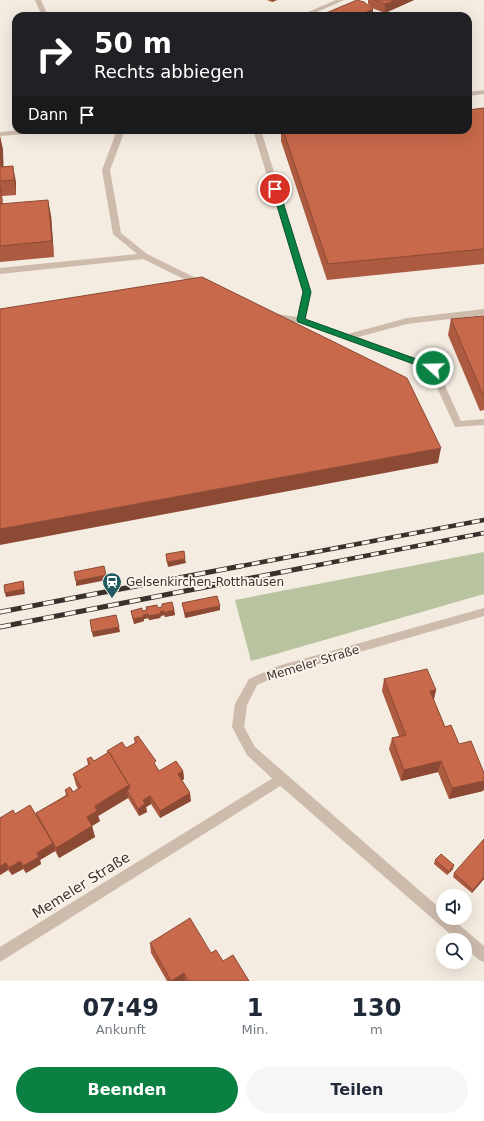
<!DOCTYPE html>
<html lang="de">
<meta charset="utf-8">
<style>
:root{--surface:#fff;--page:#f6f6f7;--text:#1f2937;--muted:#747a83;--accent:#0b8043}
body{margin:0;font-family:"DejaVu Sans",sans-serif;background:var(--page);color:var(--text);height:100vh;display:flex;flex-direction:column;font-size:15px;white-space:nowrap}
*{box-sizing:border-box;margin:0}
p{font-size:13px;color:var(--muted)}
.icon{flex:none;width:22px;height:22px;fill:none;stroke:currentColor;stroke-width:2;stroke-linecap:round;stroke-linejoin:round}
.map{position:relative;height:981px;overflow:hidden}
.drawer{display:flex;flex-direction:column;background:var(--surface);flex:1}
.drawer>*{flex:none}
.banner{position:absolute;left:12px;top:12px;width:460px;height:122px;border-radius:12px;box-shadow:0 4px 16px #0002;background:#202124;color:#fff;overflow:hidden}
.fabs{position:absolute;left:436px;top:889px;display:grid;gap:8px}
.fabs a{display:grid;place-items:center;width:36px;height:36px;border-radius:50%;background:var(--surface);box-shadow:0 4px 16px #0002;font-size:20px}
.pin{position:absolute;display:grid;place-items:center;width:34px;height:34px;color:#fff;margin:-17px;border:2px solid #fff;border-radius:50%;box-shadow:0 1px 4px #0007}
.me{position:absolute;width:44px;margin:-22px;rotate:290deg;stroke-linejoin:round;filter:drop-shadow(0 0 3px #0008)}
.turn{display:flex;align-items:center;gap:14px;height:84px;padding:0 16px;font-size:18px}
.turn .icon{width:52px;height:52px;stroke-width:2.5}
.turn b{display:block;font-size:28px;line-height:34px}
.then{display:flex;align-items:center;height:38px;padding:0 16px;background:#0003;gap:8px;font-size:15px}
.eta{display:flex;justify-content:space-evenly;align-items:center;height:68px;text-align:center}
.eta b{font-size:24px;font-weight:700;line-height:28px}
.action{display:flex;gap:8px;margin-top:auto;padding:8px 16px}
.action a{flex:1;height:46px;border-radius:24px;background:var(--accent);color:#fff;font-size:16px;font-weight:700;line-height:46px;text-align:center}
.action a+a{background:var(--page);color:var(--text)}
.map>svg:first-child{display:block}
.green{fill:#b8c4a0}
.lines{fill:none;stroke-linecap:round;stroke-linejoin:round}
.lane{fill:#cdbbac;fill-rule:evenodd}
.street{fill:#cdbbac;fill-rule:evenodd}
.rail-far1-casing{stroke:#3b302b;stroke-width:4.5}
.rail-casing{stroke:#3b302b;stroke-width:5}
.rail-far1{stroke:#fbf5ee;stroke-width:3;stroke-dasharray:8;stroke-linecap:butt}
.rail{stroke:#fbf5ee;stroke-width:3.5;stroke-dasharray:11;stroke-linecap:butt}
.wall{fill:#ac5a40}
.shaded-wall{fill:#8c4a34}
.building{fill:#c8694b;stroke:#8c4a34}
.route{fill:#0b8043;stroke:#07532c}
.labels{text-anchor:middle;stroke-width:3.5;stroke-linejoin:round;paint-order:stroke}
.poi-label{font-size:12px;fill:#3b302b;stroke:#fbf5ee;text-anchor:start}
.street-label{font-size:12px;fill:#3b302b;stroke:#fbf5ee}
.near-street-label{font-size:14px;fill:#3b302b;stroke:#fbf5ee}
</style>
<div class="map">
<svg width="484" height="981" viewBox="0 0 484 981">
<rect width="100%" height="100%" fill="#f4ebe1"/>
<!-- green -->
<path class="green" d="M484 552V594L251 661 235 600Z"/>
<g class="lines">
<!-- lane -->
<path class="lane" d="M35 0H41L48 16H42Z
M484 90V94L468 96V92Z
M23 130H55L51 132 0 136V132Z
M117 130H125L110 170 121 233 147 254 206 283V287H200L143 259 0 274V268L137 254 113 234 102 170Z
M253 130H261L311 292 306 319 348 334 407 318 484 309V315L407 324 358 337 436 366 461 421 484 419V425L455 427 429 370 300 323 267 318 266 316 270 313 297 317 303 292Z
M281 773 285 775 287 779 285 783 0 962V947Z"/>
<!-- street -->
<path class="street" d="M336 0H344L308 16H299Z
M484 608V616L280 675 257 685 247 705 244 727 255 747 443 911V918H451L484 946V962L479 960 465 947V940H457L277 783 247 755 232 727 235 704 249 679 278 666Z"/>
<defs>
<path id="rail-far1" d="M236 567 484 520
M308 567 484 533"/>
<path id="rail" d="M0 612 241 566
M0 627 313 566"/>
</defs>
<!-- rail-far1 casing -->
<use href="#rail-far1" class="rail-far1-casing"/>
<!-- rail casing -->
<use href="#rail" class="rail-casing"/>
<!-- rail-far1 -->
<use href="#rail-far1" class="rail-far1"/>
<!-- rail -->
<use href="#rail" class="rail"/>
</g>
<!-- wall -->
<path class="wall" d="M267 0H277L272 2Z
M368 0H414L385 13 372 8 368 4Z
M484 108V264L327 280 281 141V130Z
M0 136 3 150V167L16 182V195L2 196 3 204 51 215 54 257 0 262Z
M484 316V410L480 411 448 335 451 319Z
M182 603 220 606V610L185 618Z
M162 604 174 610 175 615 165 617 164 615 161 616 160 618 149 620 148 618 144 619V621L134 624 131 611H142L146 610V607L158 608 162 607Z
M384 679 436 690 434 700 445 727 459 744 484 773V789L483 791 449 799 438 772 401 781 389 749 392 738 399 736 382 691Z
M134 738 159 771H183L184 779 182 780 191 801 160 818 151 804 146 807 147 812 139 816 128 798 98 816 100 821 92 826 95 837 59 858 55 851 40 860 41 864 26 873 23 869 12 875 8 870 0 875 15 814 37 817 36 813 66 795 65 790 73 792 78 789 76 785 73 774 88 765 87 759 94 761 108 753 107 751 126 748 135 744Z
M435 860 453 869 447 875 434 864Z
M454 873 484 879 472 893 453 877Z
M150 943 211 953 249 981H167L151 953Z"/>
<!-- shaded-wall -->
<path class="shaded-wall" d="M272 0H277L272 2Z
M396 0H414L385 13V4Z
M373 9V16H357Z
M0 136 3 150 4 180 1 167Z
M13 166 16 182V195L14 180Z
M0 184 2 196 3 204 0 190Z
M48 200 51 215 54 257 52 241Z
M441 448 438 463 0 545V529Z
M185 559 186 563 168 567 167 562Z
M106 575 107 580 76 586V581Z
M23 581 25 594 6 597 5 593Z
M220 606V610L185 618V613Z
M174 610 175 615 165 617 164 613Z
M161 611H164V615L161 616 160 618 149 620 148 616Z
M148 614V618L144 619V621L134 624 133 619 143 615Z
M119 627 120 632 93 637 92 632Z
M436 690 433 701 430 691Z
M441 761 438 772 401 781 404 770Z
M183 771 184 779 179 782 178 774Z
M484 781V789L483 791 449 799 452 788Z
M129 785 131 796 127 790 128 798 98 816 100 821 89 828 87 817 95 806Z
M190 793 191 801 160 818V811Z
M150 796 151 804 146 807 147 812 139 816 138 809 143 800Z
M92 826 95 837 59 858 56 848Z
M53 843 55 851 40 860 41 864 26 873 23 866 37 853Z
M20 861 23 869 12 875 9 868Z
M6 863 8 870 0 875V866Z
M454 865 453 869 447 875 449 872Z
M484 877V879L472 893 473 890Z
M184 973 185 981H172Z"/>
<!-- building -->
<path class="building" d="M357 0 364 2 373 9 357 16H329L326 13Z
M375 0H396L385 4Z
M484 108V249L328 264 283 130H468V110Z
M0 140 1 167 13 166 14 180 0 181Z
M48 200 52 241 0 246V204Z
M202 277 407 378 441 448 0 529V309Z
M484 316V395H483L451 319Z
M184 551 185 559 167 562 166 554Z
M104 566 106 575 76 581 74 572Z
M23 581 24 589 5 593 4 585Z
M217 596 220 606 185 613 182 603Z
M172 602 174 610 164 613V611H161L160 614 148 616V614L143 615 144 617 133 619 131 611 142 608V611L147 610 146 607 157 605 158 608 162 607V604Z
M116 615 119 627 92 632 90 620Z
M427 669 436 690 430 691 445 727 451 725 459 744 471 741 484 773V781L452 788 441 761 404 770 392 738 406 735 384 679Z
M138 736 156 761 154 763 159 771 176 761 183 771 178 774 190 793 160 811 150 796 143 800 145 804 138 809 127 790 130 788 129 785 109 752 108 753 107 751 122 742 126 748 137 742 134 738Z
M109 752 129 785 95 806 97 811 87 817 92 826 56 848 36 813 68 795 65 790 70 787 73 792 81 787 73 774 90 764 87 759 91 757 94 761Z
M30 805 53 843 37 853 39 857 23 866 20 861 9 868 6 863 0 866V818L13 810 15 814Z
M484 839V877L473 890 454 873Z
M441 854 454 865 449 872 435 860Z
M190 918 211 953 216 950 223 961 233 955 249 981H188L184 973 171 981 150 943Z"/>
<!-- route -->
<path class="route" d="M273 187 279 189 311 292 305 319 436 366V370H430L298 322 297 320 303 292 272 189Z"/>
<!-- icons -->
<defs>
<symbol id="station-pin" viewBox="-11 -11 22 30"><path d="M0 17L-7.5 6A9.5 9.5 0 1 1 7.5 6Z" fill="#1f5a5e" stroke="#fbf5ee"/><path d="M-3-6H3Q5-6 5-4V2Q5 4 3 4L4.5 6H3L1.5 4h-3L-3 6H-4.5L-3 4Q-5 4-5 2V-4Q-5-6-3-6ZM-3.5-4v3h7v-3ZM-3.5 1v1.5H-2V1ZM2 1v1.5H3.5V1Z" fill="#fff"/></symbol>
</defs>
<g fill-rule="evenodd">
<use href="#station-pin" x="101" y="571" width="22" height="30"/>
</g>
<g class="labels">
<!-- poi labels -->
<g class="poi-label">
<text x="126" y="586">Gelsenkirchen-Rotthausen</text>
</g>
<!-- street labels -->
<g class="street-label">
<text transform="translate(313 663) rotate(-17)" y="4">Memeler Straße</text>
</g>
<!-- near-street labels -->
<g class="near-street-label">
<text transform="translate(81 885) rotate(-32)" y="5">Memeler Straße</text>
</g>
</g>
</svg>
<div class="fabs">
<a><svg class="icon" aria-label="sound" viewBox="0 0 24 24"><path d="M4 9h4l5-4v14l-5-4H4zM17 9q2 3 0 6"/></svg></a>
<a><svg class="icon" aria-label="search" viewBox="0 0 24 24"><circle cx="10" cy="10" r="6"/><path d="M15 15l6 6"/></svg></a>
</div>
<div class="pin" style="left:275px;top:189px;background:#d93025"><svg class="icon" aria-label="arrive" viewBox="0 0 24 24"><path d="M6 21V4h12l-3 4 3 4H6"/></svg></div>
<svg class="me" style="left:433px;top:368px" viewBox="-20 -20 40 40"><circle r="17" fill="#0b8043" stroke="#fff" stroke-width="3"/><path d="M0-11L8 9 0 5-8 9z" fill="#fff"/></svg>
<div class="banner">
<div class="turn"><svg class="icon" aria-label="right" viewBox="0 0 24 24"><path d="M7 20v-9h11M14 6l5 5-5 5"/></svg><div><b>50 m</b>Rechts abbiegen</div></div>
<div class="then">Dann<svg class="icon" aria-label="arrive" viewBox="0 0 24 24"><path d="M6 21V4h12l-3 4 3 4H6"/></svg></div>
</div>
</div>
<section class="drawer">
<div class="eta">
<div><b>07:49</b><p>Ankunft</p></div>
<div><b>1</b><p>Min.</p></div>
<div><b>130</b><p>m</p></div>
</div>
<div class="action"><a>Beenden</a><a>Teilen</a></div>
</section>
